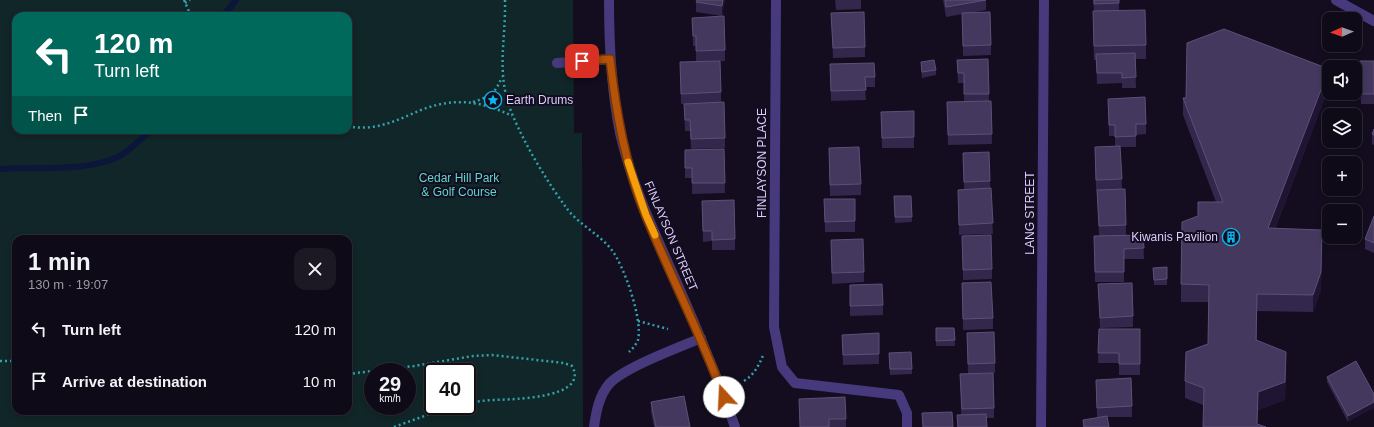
<!DOCTYPE html>
<meta charset="utf-8">
<style>
:root{--surface:#0e0a17;--page:#1c1824;--text:#f1f3f6;--muted:#9b9aa1;--line:#2e2b36}
body{margin:0;font-family:Arial,sans-serif;background:var(--page);color:var(--text);height:100vh;display:flex;flex-direction:column;font-size:15px;white-space:nowrap}
*{box-sizing:border-box;margin:0}
p{font-size:13px;color:var(--muted)}
.icon{flex:none;width:22px;height:22px;fill:none;stroke:currentColor;stroke-width:2;stroke-linecap:round;stroke-linejoin:round}
.map{position:relative;flex:1;overflow:hidden}
.details{position:absolute;left:12px;top:235px;width:340px;height:180px;display:flex;flex-direction:column;background:var(--surface);border-radius:12px;box-shadow:0 2px 6px #0003,0 0 0 1px var(--line)}
.details>*{flex:none}
.hud{position:absolute;left:12px;top:12px;width:340px;height:122px;border-radius:12px;box-shadow:0 2px 6px #0003,0 0 0 1px var(--line);background:#00695c;color:#fff;overflow:hidden}
.needle{width:26px;rotate:268deg}
.controls{position:absolute;left:1322px;top:12px;display:grid;gap:8px}
.controls a{display:grid;place-items:center;width:40px;height:40px;border-radius:8px;background:var(--surface);box-shadow:0 2px 6px #0003,0 0 0 1px var(--line);font-size:20px}
.speed{position:absolute;left:364px;top:363px;display:flex;gap:8px;font-size:20px;font-weight:700;text-align:center}
.speed>*{display:grid;place-content:center;width:52px;height:52px;border-radius:50%;background:var(--surface);box-shadow:0 2px 6px #0003,0 0 0 1px var(--line);line-height:1}
.speed small{font-size:10px;font-weight:400}
.speed .limit{border:2px solid #111;border-radius:6px;background:#fff;color:#111}
.pin{position:absolute;display:grid;place-items:center;width:34px;height:34px;color:#fff;margin:-17px;border-radius:8px;box-shadow:0 2px 6px #0006}
.me{position:absolute;width:44px;margin:-22px;rotate:340deg;stroke-linejoin:round;filter:drop-shadow(0 0 3px #0008)}
.turn{display:flex;align-items:center;gap:14px;height:84px;padding:0 16px;font-size:18px}
.turn .icon{width:52px;height:52px;stroke-width:2.5}
.turn b{display:block;font-size:28px;line-height:34px}
.then{display:flex;align-items:center;height:38px;padding:0 16px;background:#0003;gap:8px;font-size:15px}
.round{display:grid;place-items:center;flex:none;width:42px;height:42px;border-radius:12px;background:var(--page)}
.summary{display:flex;align-items:center;justify-content:space-between;height:68px;padding:0 16px}
h1{font-size:24px;font-weight:700;line-height:30px}
ul{padding:0;list-style:none}
li{display:flex;align-items:center;gap:12px;height:52px;padding:0 16px}
li div{flex:1}
li b{display:block;font-size:15px}
li em{font-style:normal}
.map>svg:first-child{display:block}
.park{fill:#112628;fill-rule:evenodd}
.lines{fill:none;stroke-linecap:round;stroke-linejoin:round}
.stream{stroke:#0b163a;stroke-width:6}
.path{stroke:#32a2ab;stroke-width:2.5;stroke-dasharray:2 3;stroke-linecap:butt}
.minor{stroke:#463a7c;stroke-width:10}
.wall{fill:#33274c}
.shaded-wall{fill:#1f1532}
.building{fill:#45385f;stroke:#5c5078}
.route-casing{stroke:#753606;stroke-width:10}
.route{stroke:#b45309;stroke-width:7}
.slow{stroke:#f59e0b;stroke-width:7}
.labels{text-anchor:middle;stroke-width:4;stroke-linejoin:round;paint-order:stroke}
.poi-label{font-size:12px;fill:#d9cdfd;stroke:#130d1f;text-anchor:start}
.street-label{font-size:12px;fill:#d9cdfd;stroke:#130d1f}
.park-label{font-size:12px;fill:#5dd9cb;stroke:#130d1f}
</style>
<div class="map">
<svg width="1374" height="427" viewBox="0 0 1374 427">
<rect width="100%" height="100%" fill="#130d1f"/>
<!-- park -->
<path class="park" d="M0 0H573L574 133H582L583 427H0ZM16 16H348V130H16ZM16 239H348V411H16ZM373 372H407V406H373ZM433 372H467V406H433Z"/>
<g class="lines">
<!-- stream -->
<path class="stream" d="M223 16 236 0
M0 169C33 167 94 172 121 155 132 148 142 138 152 130"/>
<!-- path -->
<path class="path" d="M184 0 191 16
M505 0C506 43 495 74 513 116 526 147 548 183 568 210 580 225 599 234 611 249 624 265 643 320 638 340 636 345 633 348 629 352
M185 3 190 0
M473 102C491 96 494 95 502 77
M348 126C374 132 398 120 421 110 454 97 482 101 512 116
M638 321 668 329
M0 361H16
M348 374 414 366 473 356 492 355 564 363 572 366C590 399 512 399 495 400 485 400 476 402 467 403
M744 381C755 374 759 365 764 353
M394 427 452 406"/>
<!-- minor -->
<path class="minor" d="M609 0C609 45 611 89 620 133 632 186 655 234 677 283 698 331 718 378 735 427
M776 0 774 327 782 367 795 383 899 395 907 413V427
M1336 0 1374 21
M557 63 610 59
M594 427C596 412 599 396 609 384 625 367 678 348 701 338
M1041 427 1044 0"/>
</g>
<!-- wall -->
<path class="wall" d="M725 0 722 16 696 12V2Z
M835 0H861V9L836 10Z
M943 0H986V10L969 13 991 45V55L963 56 962 14 946 17Z
M1093 0H1119V10L1146 45V59H1135L1136 88H1122V83L1097 84 1096 60H1094L1093 25V11H1094Z
M831 13 865 47V57L833 58Z
M692 18 725 50V61L696 62V46H693Z
M988 59 989 101H991L992 144 948 145 947 102H964V83H958L957 60Z
M1360 61H1374V104H1361Z
M680 62 721 92V102L725 138V148L691 149 690 131H685L684 104H681Z
M921 62 936 70V75L922 78 921 68Z
M830 64 875 77V87H865L866 100 831 101Z
M1329 87 1275 229 1322 247 1321 290 1313 312 1257 311V340L1286 369 1285 400 1258 410 1203 405 1185 398V381L1208 344 1209 302H1181V284L1198 216 1216 202 1183 115V98Z
M1108 99 1146 124V134L1136 135V147H1120L1122 189 1126 225V235L1108 236 1143 235 1144 259H1124V282H1095L1094 236H1099L1097 190H1096L1095 147 1115 146V136H1109Z
M914 111V148H882L881 112Z
M1374 129V145L1372 144V134Z
M829 148 861 184V195L830 196Z
M724 149 725 193 692 194V178H685V150Z
M963 153 990 181 993 234 959 235 958 190 964 189Z
M894 196H911L912 222 895 223Z
M824 199H855V232H825Z
M702 201 735 239V250H712V241L703 242Z
M1374 216V253L1365 249V239Z
M962 236 992 269V279L963 280Z
M831 240 864 272V282L832 284Z
M1167 267V285H1154L1153 268Z
M962 283 993 318V329L963 330Z
M1098 284 1133 316V327L1100 328Z
M850 285 883 305V315L850 316Z
M936 328H954L955 346H936Z
M1099 329H1140V375H1119V363H1098Z
M967 333 995 363V373L968 374Z
M842 335 879 354V364L843 365Z
M889 353 912 369V374L890 375Z
M960 374 994 408V418H986L987 427H957V415H961Z
M1327 377 1374 394 1348 422 1327 382Z
M1096 380 1132 406V417H1107L1109 427H1083V420L1097 418Z
M799 399 846 419V427H800Z
M651 402 690 427H654L651 413Z"/>
<!-- shaded-wall -->
<path class="shaded-wall" d="M723 0H725L722 16V6Z
M1329 69V87L1268 246V228Z
M1322 230 1321 290 1313 312V295Z
M1286 352 1285 400 1258 410 1257 427 1258 392Z
M1374 402V408L1348 422V416Z"/>
<!-- building -->
<path class="building" d="M697 0H723L722 6 696 2Z
M945 0H986L946 7Z
M1094 0H1119V3L1094 4Z
M1145 10 1146 45 1094 46 1093 11Z
M864 12 865 47 833 48 831 13Z
M990 12 991 45 963 46 962 13Z
M724 16 725 50 696 51V36H693L692 18Z
M1224 29 1329 69 1268 228 1322 230 1321 272 1313 295 1257 294 1256 340 1286 352 1285 382 1258 392 1257 424 1266 427H1203L1204 388 1185 381 1186 352 1208 344 1209 285 1181 284 1182 222 1198 216V202H1223L1183 98H1186L1187 43Z
M1135 53 1136 77 1122 78V73H1097L1096 54Z
M988 59 989 94H964V73H958L957 60Z
M934 60 936 70 922 72 921 62Z
M720 61 721 92 681 94 680 62Z
M1360 61H1374V94H1361Z
M874 63 875 77H865L866 90 831 91 830 64Z
M1145 97 1146 124H1136V136L1115 137V125H1109L1108 99Z
M991 101 992 134 948 135 947 102Z
M724 102 725 138 691 139 690 120H685L684 104Z
M914 111V137L882 138 881 112Z
M1374 129V135L1372 134Z
M1120 146 1122 179 1096 180 1095 147Z
M859 147 861 184 830 185 829 148Z
M724 149 725 183H692V168H685V150Z
M989 152 990 181 964 182 963 153Z
M991 188 993 223 959 225 958 190Z
M1125 189 1126 225 1099 226 1097 190Z
M894 196H911L912 217H895Z
M824 199H855V221L825 222Z
M734 200 735 239 712 240V231H703L702 201Z
M1374 216V243L1365 239Z
M991 235 992 269 963 270 962 236Z
M1143 235 1144 248 1124 249V272H1095L1094 236Z
M863 239 864 272 832 273 831 240Z
M1167 267V279L1154 280 1153 268Z
M991 282 993 318 963 319 962 283Z
M1132 283 1133 316 1100 318 1098 284Z
M882 284 883 305 850 306V285Z
M936 328H954L955 340 936 341Z
M1099 329H1140V364H1119V353H1098Z
M994 332 995 363 968 364 967 333Z
M879 333V354L843 355 842 335Z
M911 352 912 369H890L889 353Z
M1356 361 1374 394V402L1348 416 1327 377Z
M993 373 994 408 962 409 960 374Z
M1131 378 1132 406 1097 408 1096 380Z
M684 396 690 427H656L651 402Z
M845 397 846 419H829V427H800L799 399Z
M952 412 953 427H923L922 413Z
M986 414 987 427H958L957 415Z
M1107 416 1109 427H1084L1083 420Z"/>
<g class="lines">
<defs>
<path id="route" d="M582 61 610 59C616 112 625 165 646 216 671 277 701 335 724 397"/>
</defs>
<!-- route casing -->
<use href="#route" class="route-casing"/>
<!-- route -->
<use href="#route" class="route"/>
<!-- slow -->
<path class="slow" d="M628 162 646 215 655 235"/>
</g>
<!-- icons -->
<defs>
<symbol id="sight-ring" viewBox="-11 -11 22 22"><circle r="9.5" fill="#130d1f" stroke="#0ab7ec" stroke-width="1.5"/><path d="M0-6L1.8-2.2L6-1.7L2.9 1.2L3.7 5.4L0 3.3L-3.7 5.4L-2.9 1.2L-6-1.7L-1.8-2.2Z" fill="#0ab7ec"/></symbol>
<symbol id="building-ring" viewBox="-11 -11 22 22"><circle r="9.5" fill="#130d1f" stroke="#0ab7ec" stroke-width="1.5"/><path d="M-4-6H4V6H1V3H-1V6H-4ZM-2.5-4.3h1.7v1.8h-1.7ZM.8-4.3h1.7v1.8H.8ZM-2.5-1h1.7V.8h-1.7ZM.8-1h1.7V.8H.8Z" fill="#0ab7ec"/></symbol>
</defs>
<g fill-rule="evenodd">
<use href="#sight-ring" x="483" y="90" width="20" height="20"/>
<use href="#building-ring" x="1221" y="227" width="20" height="20"/>
</g>
<g class="labels">
<!-- poi labels -->
<g class="poi-label">
<text x="506" y="104">Earth Drums</text>
<text x="1218" y="241" text-anchor="end">Kiwanis Pavilion</text>
</g>
<!-- street labels -->
<g class="street-label">
<text transform="translate(762 163) rotate(-90)" y="4">FINLAYSON PLACE</text>
<text transform="translate(1030 213) rotate(-90)" y="4">LANG STREET</text>
<text transform="translate(671 236) rotate(67)" y="4">FINLAYSON STREET</text>
</g>
<!-- park labels -->
<g class="park-label">
<text x="459" y="182">Cedar Hill Park<tspan x="459" dy="14">&amp; Golf Course</tspan></text>
</g>
</g>
</svg>
<div class="controls">
<a><svg class="needle" viewBox="-14 -14 28 28"><path d="M0-13l5 13h-10z" fill="#e53935"/><path d="M0 13l5-13h-10z" fill="#9b9aa1"/></svg></a>
<a><svg class="icon" aria-label="sound" viewBox="0 0 24 24"><path d="M4 9h4l5-4v14l-5-4H4zM17 9q2 3 0 6"/></svg></a>
<a><svg class="icon" aria-label="layers" viewBox="0 0 24 24"><path d="M12 4l9 5-9 5-9-5zM3 14l9 5 9-5"/></svg></a>
<a>+</a>
<a>−</a>
</div>
<div class="speed"><div>29<small>km/h</small></div><div class="limit">40</div></div>
<div class="pin" style="left:582px;top:61px;background:#d93025"><svg class="icon" aria-label="arrive" viewBox="0 0 24 24"><path d="M6 21V4h12l-3 4 3 4H6"/></svg></div>
<svg class="me" style="left:724px;top:397px" viewBox="-20 -20 40 40"><circle r="19" fill="#fff"/><path d="M0-13L10 11 0 6-10 11z" fill="#b45309"/></svg>
<div class="hud">
<div class="turn"><svg class="icon" aria-label="left" viewBox="0 0 24 24"><path d="M17 20v-9H6M10 6l-5 5 5 5"/></svg><div><b>120 m</b>Turn left</div></div>
<div class="then">Then<svg class="icon" aria-label="arrive" viewBox="0 0 24 24"><path d="M6 21V4h12l-3 4 3 4H6"/></svg></div>
</div>
<section class="details">
<div class="summary"><div><h1>1 min</h1><p>130 m · 19:07</p></div><a class="round"><svg class="icon" aria-label="close" viewBox="0 0 24 24"><path d="M6 6l12 12M18 6L6 18"/></svg></a></div>
<ul>
<li><svg class="icon" aria-label="left" viewBox="0 0 24 24"><path d="M17 20v-9H6M10 6l-5 5 5 5"/></svg><div><b>Turn left</b></div><em>120 m</em></li>
<li><svg class="icon" aria-label="arrive" viewBox="0 0 24 24"><path d="M6 21V4h12l-3 4 3 4H6"/></svg><div><b>Arrive at destination</b></div><em>10 m</em></li>
</ul>
</section>
</div>
